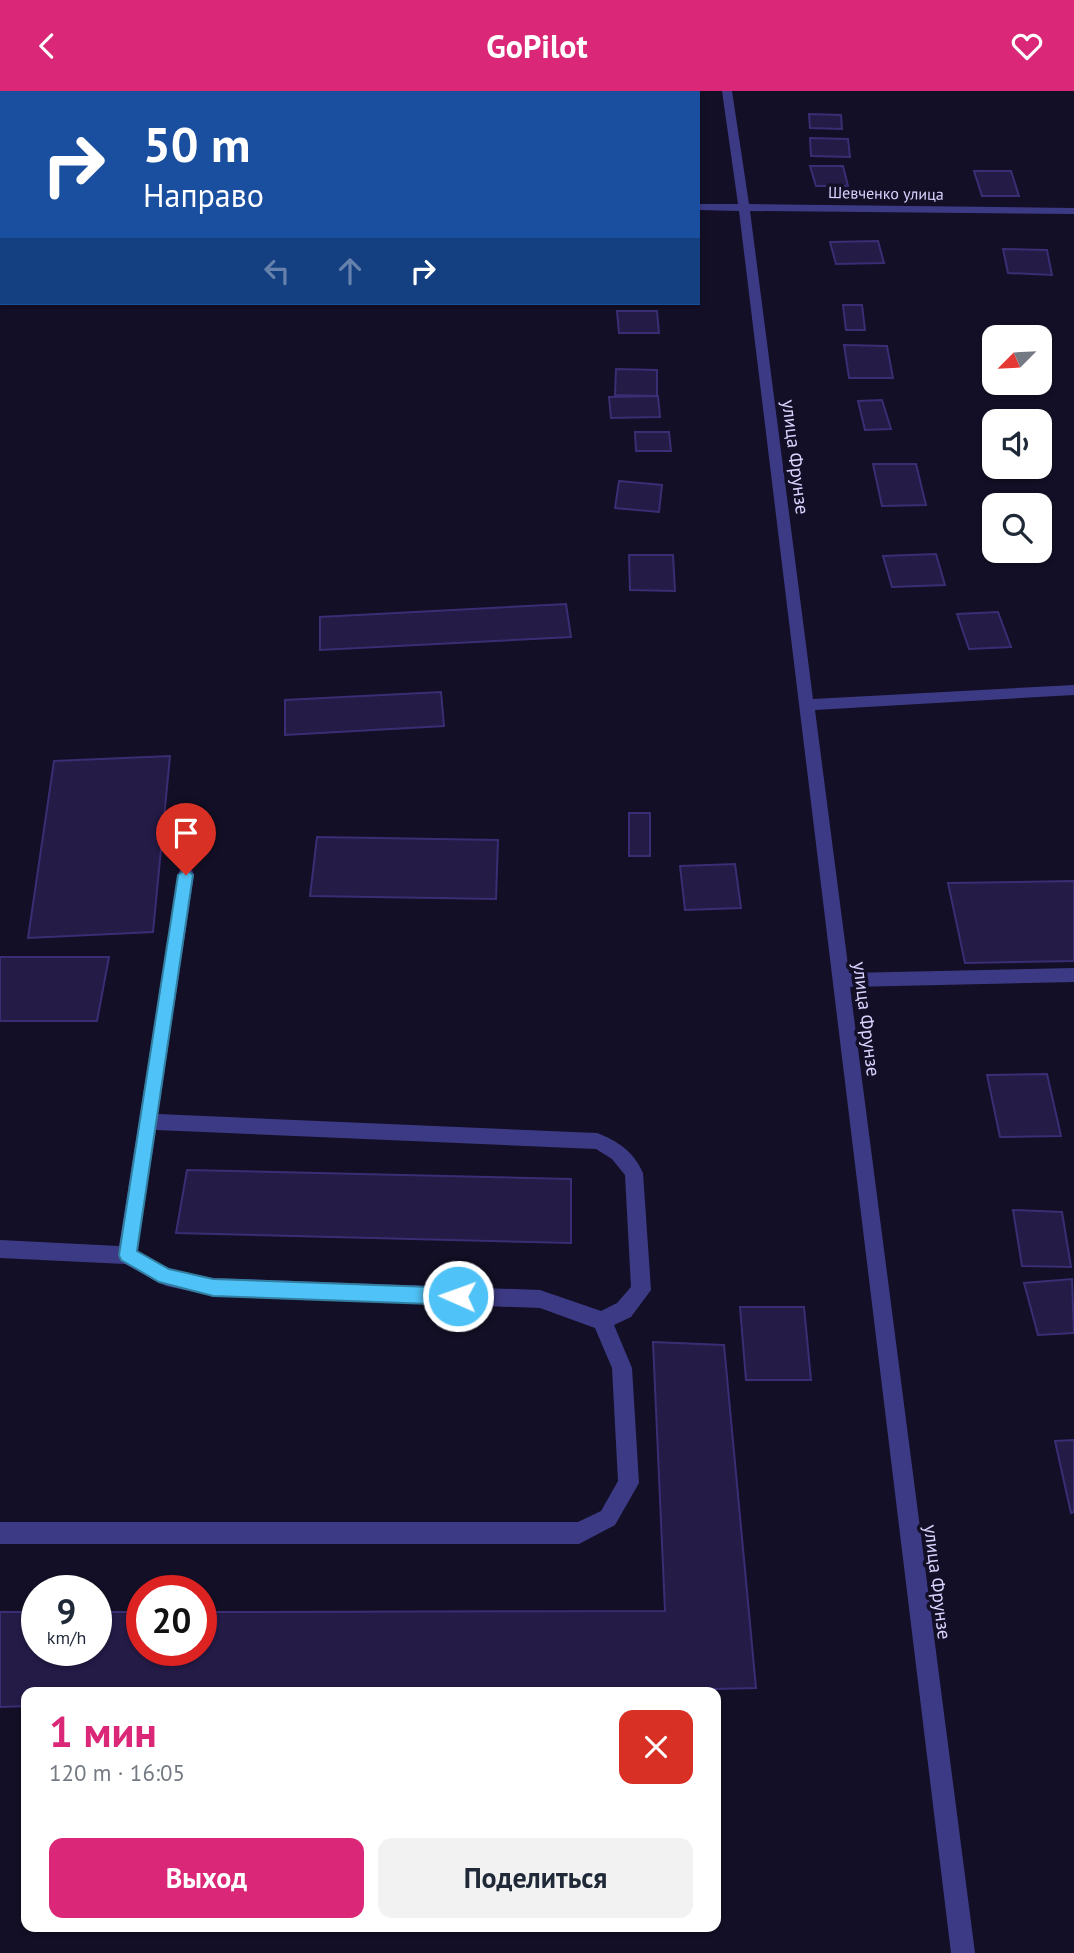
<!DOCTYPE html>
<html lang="ru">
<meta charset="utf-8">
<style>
:root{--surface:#fff;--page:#f2f2f3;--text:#1f2937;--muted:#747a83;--accent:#db2777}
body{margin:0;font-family:"PT Sans",sans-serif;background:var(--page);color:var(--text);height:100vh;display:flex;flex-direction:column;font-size:26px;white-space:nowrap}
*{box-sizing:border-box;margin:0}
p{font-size:23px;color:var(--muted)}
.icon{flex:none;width:38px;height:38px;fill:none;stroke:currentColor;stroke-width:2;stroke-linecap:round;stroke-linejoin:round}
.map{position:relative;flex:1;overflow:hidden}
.details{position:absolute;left:21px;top:1596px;width:700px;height:245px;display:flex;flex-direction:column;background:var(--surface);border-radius:14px;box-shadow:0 2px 5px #0004}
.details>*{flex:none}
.banner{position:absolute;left:0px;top:0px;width:700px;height:214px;box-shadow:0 2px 5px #0004;background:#1a4fa0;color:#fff;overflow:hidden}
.needle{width:46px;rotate:246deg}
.controls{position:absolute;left:982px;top:234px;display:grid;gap:14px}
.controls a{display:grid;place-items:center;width:70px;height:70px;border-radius:14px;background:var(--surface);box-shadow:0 2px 5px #0004;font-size:35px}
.speed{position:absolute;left:21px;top:1484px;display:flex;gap:14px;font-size:35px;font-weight:700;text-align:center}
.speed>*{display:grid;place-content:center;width:91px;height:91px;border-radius:50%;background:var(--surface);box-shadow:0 2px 5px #0004;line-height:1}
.speed small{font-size:18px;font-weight:400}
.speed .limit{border:10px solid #d22;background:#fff;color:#111}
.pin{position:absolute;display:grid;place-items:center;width:60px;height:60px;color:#fff;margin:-72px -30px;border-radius:50% 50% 50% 0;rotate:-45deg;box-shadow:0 0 7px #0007}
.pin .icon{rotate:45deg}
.me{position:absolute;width:77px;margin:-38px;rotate:272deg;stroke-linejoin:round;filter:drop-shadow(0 0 5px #0008)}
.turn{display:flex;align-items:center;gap:24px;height:147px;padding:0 28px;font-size:32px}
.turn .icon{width:91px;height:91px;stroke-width:2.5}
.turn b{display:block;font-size:49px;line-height:60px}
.lanes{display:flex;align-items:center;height:66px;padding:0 28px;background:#0003;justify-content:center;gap:35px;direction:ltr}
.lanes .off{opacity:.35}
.round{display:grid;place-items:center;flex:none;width:74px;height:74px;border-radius:14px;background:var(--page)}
.head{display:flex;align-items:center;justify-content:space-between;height:119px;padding:0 28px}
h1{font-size:42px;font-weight:700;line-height:52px;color:var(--accent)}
.cta{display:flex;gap:14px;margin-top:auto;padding:14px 28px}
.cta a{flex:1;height:80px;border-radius:14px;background:var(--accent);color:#fff;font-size:28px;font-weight:700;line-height:80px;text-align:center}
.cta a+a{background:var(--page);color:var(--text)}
header{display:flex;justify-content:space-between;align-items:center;height:91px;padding:0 28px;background:var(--accent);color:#fff;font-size:32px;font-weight:700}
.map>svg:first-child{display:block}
.building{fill:#241b47;stroke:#3b2d73;stroke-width:2}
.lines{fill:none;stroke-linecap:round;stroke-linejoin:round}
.lane{fill:#3d3a85;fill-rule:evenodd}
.street{fill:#3d3a85;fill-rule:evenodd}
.route{fill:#4fc3f7;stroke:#337fa1;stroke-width:2}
.labels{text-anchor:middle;stroke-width:7;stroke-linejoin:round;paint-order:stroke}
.far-street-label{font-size:16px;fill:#d9d4ff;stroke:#130f26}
.street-label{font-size:19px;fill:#d9d4ff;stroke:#130f26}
</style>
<header><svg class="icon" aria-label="back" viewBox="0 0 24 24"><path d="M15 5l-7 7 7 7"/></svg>GoPilot<svg class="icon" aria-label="heart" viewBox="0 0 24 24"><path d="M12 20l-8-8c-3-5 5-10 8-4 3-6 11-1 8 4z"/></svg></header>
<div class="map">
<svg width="1074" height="1862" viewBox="0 0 1074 1862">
<rect width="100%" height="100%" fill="#130f26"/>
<!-- building -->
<path class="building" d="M809 23 841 24 842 38 810 37Z
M810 47 848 48 850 66 811 65Z
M810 75H843L848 95H816Z
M974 80H1011L1019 105H982Z
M878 150 884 172 836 173 830 151Z
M1003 158 1047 159 1052 184 1008 182Z
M843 214H862L865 239H846Z
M617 220H657L659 242H619Z
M844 254 887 255 893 287H849Z
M616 278 657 279V305L615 304Z
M658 305 660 326 611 327 609 306Z
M882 309 891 338 865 339 858 310Z
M635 341H669L671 360H636Z
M873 373H916L926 414 882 415Z
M619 390 662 394 659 421 615 417Z
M936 463 945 494 892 496 883 465Z
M629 464H673L675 500 630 499Z
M566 513 571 546 320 559V526Z
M998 521 1011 556 969 558 957 523Z
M441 601 444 635 285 644V609Z
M170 665 153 841 28 847 54 670Z
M629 722H650V765H629Z
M317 746 498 749 496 808 310 805Z
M735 773 741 817 685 819 680 775Z
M1074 790V870L965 872 948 792Z
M0 866H109L97 930H0Z
M1047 983 1061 1045 1000 1046 987 984Z
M187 1079 571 1088V1152L176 1142Z
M1013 1119 1062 1121 1071 1176 1022 1175Z
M1072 1188 1074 1242 1038 1244 1024 1192Z
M740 1216H804L811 1289H746Z
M653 1251 724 1254 756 1597 585 1601H26V1615L0 1616V1521H37V1559H96V1521H142V1559H201V1521L665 1520Z
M1074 1349V1421L1071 1422 1055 1350Z"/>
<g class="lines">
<!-- lane -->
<path class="lane" d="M186 778 192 779 194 784 158 1023 597 1042C618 1050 634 1061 643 1082L651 1199 631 1226 614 1234 632 1277 639 1392 615 1434 579 1453H0V1431H578L601 1420 618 1390 612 1277 595 1237 540 1217 213 1205 166 1195 125 1173 0 1167V1149L119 1155 178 784 180 779ZM156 1039 596 1058 612 1068 625 1084 631 1196 617 1212 601 1220 540 1199 213 1187 169 1178 137 1160Z"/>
<!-- street -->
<path class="street" d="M190 0H200L189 2Z
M722 0H732L749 113 1074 117V123L750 120 813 608 1074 594V604L815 619 849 882 1074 877V891L850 896 975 1862H951L739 120 698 119V113H738Z
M0 118H2V124H0Z"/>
</g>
<!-- route -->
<path class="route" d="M186 778 193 784 137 1160 169 1178 213 1188 458 1197 464 1199 467 1205 464 1211 458 1214 213 1205 159 1191 121 1169 119 1164 178 784Z"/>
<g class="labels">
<!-- far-street labels -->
<g class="far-street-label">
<text transform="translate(886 102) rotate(1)" y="6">Шевченко улица</text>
</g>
<!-- street labels -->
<g class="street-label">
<text transform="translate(796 366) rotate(83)" y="7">улица Фрунзе</text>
<text transform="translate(867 928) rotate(83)" y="7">улица Фрунзе</text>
<text transform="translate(938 1491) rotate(83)" y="7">улица Фрунзе</text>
</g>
</g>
</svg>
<div class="controls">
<a><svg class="needle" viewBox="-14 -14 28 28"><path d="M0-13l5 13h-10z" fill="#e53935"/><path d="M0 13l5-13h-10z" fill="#747a83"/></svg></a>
<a><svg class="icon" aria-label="sound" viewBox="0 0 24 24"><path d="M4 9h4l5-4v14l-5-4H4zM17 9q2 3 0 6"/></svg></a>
<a><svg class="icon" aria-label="search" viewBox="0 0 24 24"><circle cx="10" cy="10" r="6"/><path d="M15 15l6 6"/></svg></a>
</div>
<div class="speed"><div>9<small>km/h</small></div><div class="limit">20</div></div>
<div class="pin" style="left:186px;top:784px;background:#d93025"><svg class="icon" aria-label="arrive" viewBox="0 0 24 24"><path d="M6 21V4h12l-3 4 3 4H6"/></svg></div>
<svg class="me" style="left:458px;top:1205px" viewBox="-20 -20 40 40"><circle r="17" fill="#4fc3f7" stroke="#fff" stroke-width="3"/><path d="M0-11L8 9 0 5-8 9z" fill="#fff"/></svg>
<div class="banner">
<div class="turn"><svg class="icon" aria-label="right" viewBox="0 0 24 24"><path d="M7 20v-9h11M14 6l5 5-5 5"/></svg><div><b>50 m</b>Направо</div></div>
<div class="lanes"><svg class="icon off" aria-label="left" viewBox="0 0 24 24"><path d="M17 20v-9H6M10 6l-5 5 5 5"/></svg><svg class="icon off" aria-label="ahead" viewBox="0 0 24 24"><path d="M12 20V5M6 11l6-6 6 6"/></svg><svg class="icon" aria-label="right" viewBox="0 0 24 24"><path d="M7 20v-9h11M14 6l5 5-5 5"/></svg></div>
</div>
<section class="details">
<div class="head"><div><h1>1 мин</h1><p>120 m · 16:05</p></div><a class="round" style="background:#d93025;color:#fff"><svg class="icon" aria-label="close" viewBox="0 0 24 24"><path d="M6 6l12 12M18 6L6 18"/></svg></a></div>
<div class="cta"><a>Выход</a><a>Поделиться</a></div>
</section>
</div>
